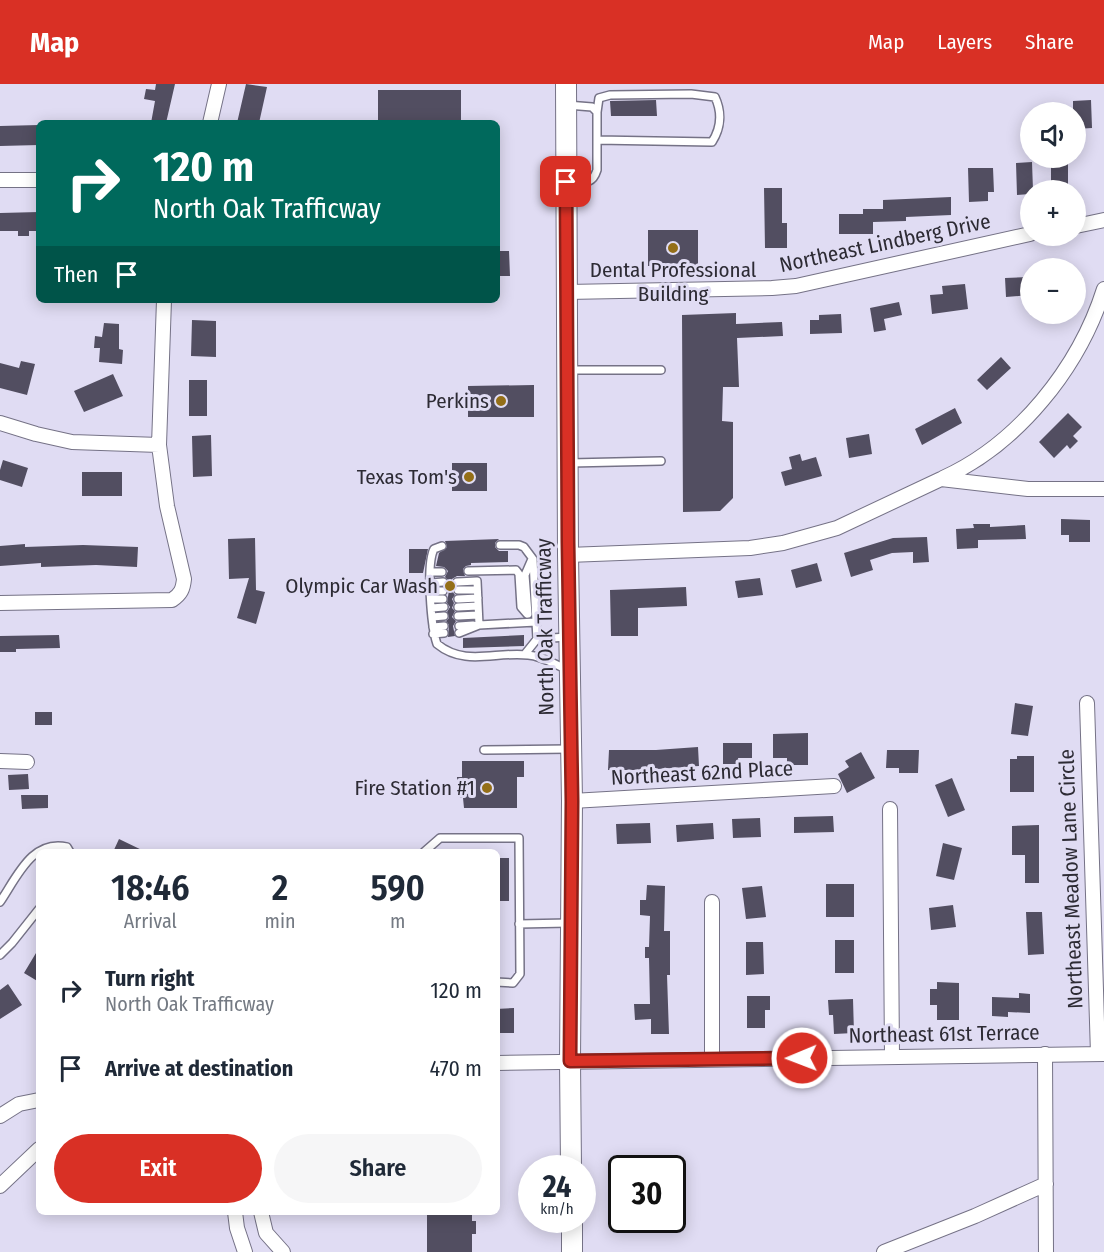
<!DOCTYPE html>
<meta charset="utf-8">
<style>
:root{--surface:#fff;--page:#f6f6f7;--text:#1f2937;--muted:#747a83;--accent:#d93025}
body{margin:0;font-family:"Fira Sans Condensed",sans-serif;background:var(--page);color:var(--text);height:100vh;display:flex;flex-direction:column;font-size:22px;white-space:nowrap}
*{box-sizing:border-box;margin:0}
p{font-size:20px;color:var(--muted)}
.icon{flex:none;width:33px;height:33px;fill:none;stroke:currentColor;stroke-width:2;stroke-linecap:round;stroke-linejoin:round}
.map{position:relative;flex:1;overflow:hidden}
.side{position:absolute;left:36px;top:765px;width:464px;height:366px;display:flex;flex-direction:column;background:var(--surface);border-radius:9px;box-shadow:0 3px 15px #0003}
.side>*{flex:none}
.top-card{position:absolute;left:36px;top:36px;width:464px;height:183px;border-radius:9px;box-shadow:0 3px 15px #0003;background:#00695c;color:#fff;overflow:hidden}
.controls{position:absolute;left:1020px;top:18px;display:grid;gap:12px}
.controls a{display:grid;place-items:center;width:66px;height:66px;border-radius:50%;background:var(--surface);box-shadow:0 3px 15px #0003;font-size:30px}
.speed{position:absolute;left:518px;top:1071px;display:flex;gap:12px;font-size:30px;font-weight:700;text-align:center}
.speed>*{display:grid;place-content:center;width:78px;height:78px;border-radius:50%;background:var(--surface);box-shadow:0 3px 15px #0003;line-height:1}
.speed small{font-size:15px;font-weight:400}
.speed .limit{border:3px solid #111;border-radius:9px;background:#fff;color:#111}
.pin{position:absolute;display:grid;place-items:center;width:51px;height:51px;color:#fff;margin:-26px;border-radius:12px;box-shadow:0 3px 9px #0006}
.me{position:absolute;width:66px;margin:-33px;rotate:269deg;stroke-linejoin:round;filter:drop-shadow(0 0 4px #0008)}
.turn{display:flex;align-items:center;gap:21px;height:126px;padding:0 18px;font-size:27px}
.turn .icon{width:78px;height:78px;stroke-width:2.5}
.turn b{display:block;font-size:42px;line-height:51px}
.then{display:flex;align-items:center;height:57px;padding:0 18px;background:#0003;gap:12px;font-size:22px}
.eta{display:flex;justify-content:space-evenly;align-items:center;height:102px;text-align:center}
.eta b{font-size:36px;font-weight:600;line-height:42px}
.button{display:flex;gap:12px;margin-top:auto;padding:12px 18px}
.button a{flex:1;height:69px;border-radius:36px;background:var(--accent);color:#fff;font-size:24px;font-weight:600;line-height:69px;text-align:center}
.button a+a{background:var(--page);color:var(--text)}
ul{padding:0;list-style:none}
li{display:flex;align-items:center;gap:18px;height:78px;padding:0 18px}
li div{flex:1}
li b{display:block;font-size:22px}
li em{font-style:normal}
header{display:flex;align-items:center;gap:36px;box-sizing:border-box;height:84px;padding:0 30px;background:var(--accent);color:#fff}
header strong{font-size:28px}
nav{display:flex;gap:33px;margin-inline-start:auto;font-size:21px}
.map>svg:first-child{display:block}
.building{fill:#524e61}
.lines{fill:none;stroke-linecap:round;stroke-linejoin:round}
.lane-casing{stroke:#757286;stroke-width:10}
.street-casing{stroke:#757286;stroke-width:16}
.secondary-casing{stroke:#757286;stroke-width:22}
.lane{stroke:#fff;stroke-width:7}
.street{stroke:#fff;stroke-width:14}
.secondary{stroke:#fff;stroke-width:20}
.route-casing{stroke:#8d1f18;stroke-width:15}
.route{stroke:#d93025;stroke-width:10}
.poi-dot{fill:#946f18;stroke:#e0dcf3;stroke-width:2}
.labels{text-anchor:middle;stroke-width:6;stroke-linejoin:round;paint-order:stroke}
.street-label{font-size:21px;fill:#2d2b34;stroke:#e0dcf3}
.poi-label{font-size:21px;fill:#2d2b34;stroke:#e0dcf3;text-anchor:end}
</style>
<header>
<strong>Map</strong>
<nav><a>Map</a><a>Layers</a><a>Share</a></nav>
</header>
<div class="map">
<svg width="1104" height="1168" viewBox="0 0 1104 1168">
<rect width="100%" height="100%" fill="#e0dcf3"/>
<!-- building -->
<path class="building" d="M156 0H175L166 39H151L155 17 144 15 146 5 155 6Z
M246 0 267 3 259 39H237Z
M378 6H461V39H378Z
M656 16 657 32H611L610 17Z
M1091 16 1092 44 1076 45V28H1073V17Z
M39 41V61L0 62V42Z
M1051 74H1068V100H1051Z
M1032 78 1033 106H1030V110L1017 111 1016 79Z
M968 84H993L994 108H988V117L969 118Z
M764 104H782V139H787V164H765Z
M951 113V131L906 133V137L873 138V150H839V130H863V125H883V116Z
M39 128V147H29V152H18V147H0V129Z
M648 146H698V182H648Z
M496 167H509L510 192H496Z
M1030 193V211L1006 213 1005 194Z
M965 200 968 225 932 230 930 211 943 210 942 202Z
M899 218 902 231 884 235 886 246 874 248 870 224Z
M736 229V240L782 238 783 252 737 254 739 303H723L722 337 733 338V414L720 427 683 428 682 231Z
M841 230 842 249 810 250V236H819V231Z
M192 236 216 237V273L191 272Z
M104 239 119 240V265L123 266 122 280 99 278 100 264H94L95 252 102 253Z
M1001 273 1011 284 987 306 977 296Z
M21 277 35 280 27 311 0 304V279L19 284Z
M113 290 123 312 84 328 74 307Z
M189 296H207V332H189Z
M534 301V333H468V302Z
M955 324 962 339 922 361 915 345Z
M1068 329 1082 343 1073 352 1078 357 1070 365 1067 361 1054 374 1039 358Z
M869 350 872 370 849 374 846 354Z
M211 351 212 392 193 393 192 352Z
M800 370 802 377 816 373 822 392 785 402 781 388 792 385 789 373Z
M3 376 28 384 22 403 0 396V386Z
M452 379H487V407H452Z
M82 388H122V412H82Z
M1061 435 1090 436V458H1069V451H1061Z
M973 440H990V443L1025 441 1026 455 978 456V464L957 465 956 445 974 444Z
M927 453 929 478 913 479V468L892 469 870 476 873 486 851 493 844 469 893 454Z
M255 454 256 506 265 508 256 540 237 534 249 494 229 495 228 455Z
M499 455 495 459V463L499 467H508V478L471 479V481L466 482 463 485 465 492H457L452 495V507L455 511 452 515 454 519 452 524 455 527 452 533 456 537 453 542 455 552 448 553 449 541 446 537 449 534 447 528 450 523 447 519 449 506 446 502 449 498 445 493 448 487 444 483 436 482 439 469 447 463 445 457Z
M25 460V463L83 461 138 463 137 483 96 481 41 483V479L0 482V462Z
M409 465H428L423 489H409Z
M817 479 822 497 796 504 791 486Z
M760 494 763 511 738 514 735 497Z
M686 503 687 522 638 524V552H611L610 506Z
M59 551 60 564 16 565V568H0V552Z
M524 551V562L463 564V554Z
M1015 619 1033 622 1028 652 1011 650Z
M35 628H52V641H35Z
M808 649V681H787V674H773V650Z
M723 659H752V674H738L739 680H723Z
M698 663 699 682 644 686H608L609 666H656Z
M887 666H919L918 689H899V684H886Z
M861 668 875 694 847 709 838 690 849 683 845 677Z
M1017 672H1034V708H1010V675H1017Z
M462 677H524V693H517V724H464L463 714H458L457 693H462Z
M28 690 29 705 9 706 8 691Z
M952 694 965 726 948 733 935 701Z
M21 711H48V724L22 725Z
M833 732 834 748 794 749V733Z
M760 734 761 753 733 754 732 735Z
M650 739 651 759 617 760 616 740Z
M713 739 714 755 677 758 676 741Z
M1039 741V799H1025V771H1012V742Z
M119 755 146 768H113Z
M943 759 962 764 954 796 936 792Z
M496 774H509V817H496Z
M826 800H854V833H826Z
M647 801 665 802 664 847H670V891H667L669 950H651V935L635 936 634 920H650L649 874H645V863H649L650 832 640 831V816H646Z
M762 802 766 833 746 835 742 804Z
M953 821 956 843 931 846 929 824Z
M1026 828H1042L1044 870 1028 871Z
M835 856H854V889H835Z
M746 858H763L764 890 746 891Z
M39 864V898L24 889Z
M937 898 959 899V936H937V921H930V905H937Z
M8 900 22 921 0 935V906Z
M1019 909 1030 910V929L1008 928V933L992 932V913L1019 914Z
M747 912H770V926H765V944H747Z
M853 915 854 949 834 950 833 931H829L828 916Z
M514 924V949H496V925Z
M427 1128H472V1137H476V1150H472V1168H427Z"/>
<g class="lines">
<defs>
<path id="lane" d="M567 21 592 23 597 28V86C592 102 583 98 569 98
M597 28 599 14 610 11 691 10 715 13C722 28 721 44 712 58L597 56
M570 286H661
M570 379 661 377
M500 461H519L524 463 533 475 536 538
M442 462 434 465C426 480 431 542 437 560 465 583 496 567 528 571 542 572 554 580 568 586
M468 487 516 486 519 490 521 523 527 530
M430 488H442
M457 498 477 497 479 541 536 538 537 555 567 553
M431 499 443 498
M458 506H477
M431 507H443
M431 515H443
M458 515 478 514
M458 523 478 522
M432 524 444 523
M528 530 525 491 532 475
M458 532 478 531
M432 533 444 532
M459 542 473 541
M433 543 444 542
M459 549 479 541
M433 550 444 549
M525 570 537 555
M484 666 569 665
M424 768 440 754H519L520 890 513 899 496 898
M0 818C17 793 32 755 67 763L70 768
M519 840 568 839
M0 871 12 859 39 825"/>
<path id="street" d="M210 39 219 0
M0 96H39
M1076 142 1104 136
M567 208 772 204 796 202 1030 150
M0 339 36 350 72 358 159 361
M943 394C1018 360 1079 284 1104 205
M568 471 750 464 783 459 837 444 941 395 1028 405H1104
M0 519 172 516C181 510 183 505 184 495L167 422 159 361 164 216
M1087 619 1098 970
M0 677 27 678
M572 717 834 702
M890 725 892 972
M712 818V975
M1045 970 1046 1168
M496 979 1104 970
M0 1032 19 1020 39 1016
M0 1102 39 1065
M235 1128 237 1144 245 1168
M261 1128 266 1149 283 1168
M884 1168 975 1132 1046 1100"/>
<path id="secondary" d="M566 0 568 471 572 717 570 977 571 1084
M572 1136V1168"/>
</defs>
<!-- lane casing -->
<use href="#lane" class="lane-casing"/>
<!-- street casing -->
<use href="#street" class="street-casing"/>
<!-- secondary casing -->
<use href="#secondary" class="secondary-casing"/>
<!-- lane -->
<use href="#lane" class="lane"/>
<!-- street -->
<use href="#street" class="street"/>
<!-- secondary -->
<use href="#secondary" class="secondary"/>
</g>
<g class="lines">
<defs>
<path id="route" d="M566 98 568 458 572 717 570 977 802 974"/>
</defs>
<!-- route casing -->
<use href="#route" class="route-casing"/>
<!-- route -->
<use href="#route" class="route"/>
</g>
<!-- markers -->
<g class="poi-dot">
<circle cx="673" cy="164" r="6"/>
<circle cx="501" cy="317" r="6"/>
<circle cx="469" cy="393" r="6"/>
<circle cx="450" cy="502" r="6"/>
<circle cx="487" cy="704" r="6"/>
</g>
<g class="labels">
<!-- street labels -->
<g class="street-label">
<text transform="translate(885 159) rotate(-12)" y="7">Northeast Lindberg Drive</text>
<text transform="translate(545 543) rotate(-91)" y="7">North Oak Trafficway</text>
<text transform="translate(702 689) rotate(-3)" y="7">Northeast 62nd Place</text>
<text transform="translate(1071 795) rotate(-92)" y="7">Northeast Meadow Lane Circle</text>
<text transform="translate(944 950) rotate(-1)" y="7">Northeast 61st Terrace</text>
</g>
<!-- poi labels -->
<g class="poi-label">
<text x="673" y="193" text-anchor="middle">Dental Professional<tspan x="673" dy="24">Building</tspan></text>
<text x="489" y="324">Perkins</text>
<text x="457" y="400">Texas Tom's</text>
<text x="438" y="509">Olympic Car Wash</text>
<text x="475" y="711">Fire Station #1</text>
</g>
</g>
</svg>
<div class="controls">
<a><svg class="icon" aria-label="sound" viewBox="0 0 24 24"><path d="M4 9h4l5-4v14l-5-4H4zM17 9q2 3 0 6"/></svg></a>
<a>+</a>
<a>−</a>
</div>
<div class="speed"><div>24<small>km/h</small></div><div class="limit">30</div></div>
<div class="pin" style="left:566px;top:98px;background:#d93025"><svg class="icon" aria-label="arrive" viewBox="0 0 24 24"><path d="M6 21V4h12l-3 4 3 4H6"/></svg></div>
<svg class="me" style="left:802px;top:974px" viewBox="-20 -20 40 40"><circle r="17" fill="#d93025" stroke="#fff" stroke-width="3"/><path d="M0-11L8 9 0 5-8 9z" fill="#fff"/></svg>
<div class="top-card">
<div class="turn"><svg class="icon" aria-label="right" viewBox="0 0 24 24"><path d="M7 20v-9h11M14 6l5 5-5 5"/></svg><div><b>120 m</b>North Oak Trafficway</div></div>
<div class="then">Then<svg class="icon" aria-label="arrive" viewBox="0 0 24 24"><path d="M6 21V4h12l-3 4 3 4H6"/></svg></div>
</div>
<section class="side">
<div class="eta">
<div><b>18:46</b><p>Arrival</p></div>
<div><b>2</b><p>min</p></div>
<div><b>590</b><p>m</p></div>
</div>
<ul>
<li><svg class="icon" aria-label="right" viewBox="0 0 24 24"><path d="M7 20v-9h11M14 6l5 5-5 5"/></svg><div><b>Turn right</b><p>North Oak Trafficway</p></div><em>120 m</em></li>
<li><svg class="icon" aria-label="arrive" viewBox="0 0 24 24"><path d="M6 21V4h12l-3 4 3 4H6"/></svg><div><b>Arrive at destination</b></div><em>470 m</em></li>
</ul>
<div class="button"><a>Exit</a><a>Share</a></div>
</section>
</div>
